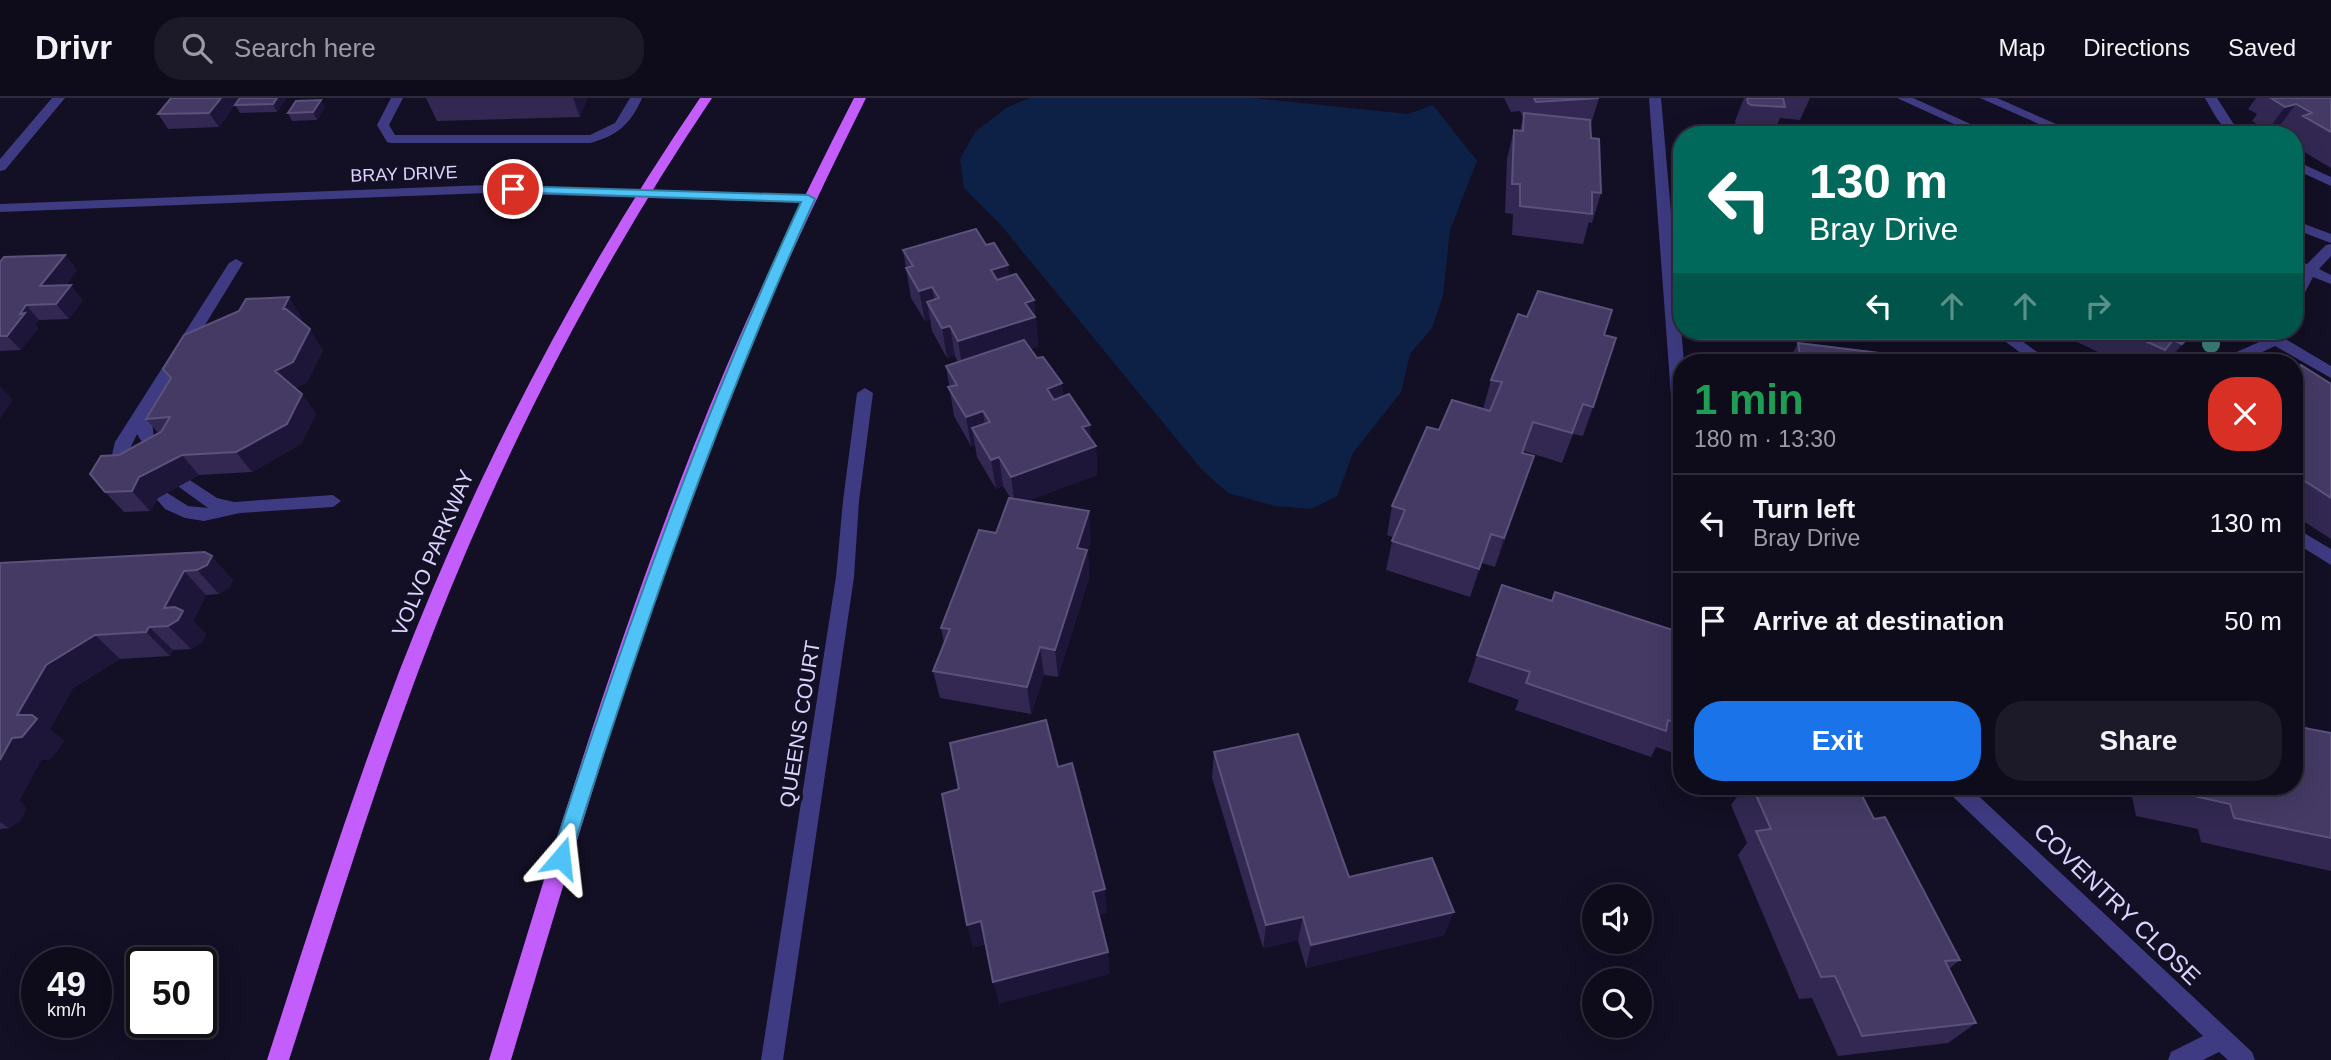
<!DOCTYPE html>
<meta charset="utf-8">
<style>
:root{--surface:#0e0b1b;--page:#1c1928;--text:#f1f3f6;--muted:#9b9ba3;--line:#2e2b3a;--accent:#1a73e8}
body{margin:0;font-family:Arial,sans-serif;background:var(--page);color:var(--text);height:100vh;display:flex;flex-direction:column;font-size:26px;white-space:nowrap}
*{box-sizing:border-box;margin:0}
p{font-size:23px;color:var(--muted)}
.icon{flex:none;width:38px;height:38px;fill:none;stroke:currentColor;stroke-width:2;stroke-linecap:round;stroke-linejoin:round}
.map{position:relative;flex:1;overflow:hidden}
.side{position:absolute;left:1673px;top:256px;width:630px;height:441px;display:flex;flex-direction:column;background:var(--surface);border-radius:28px;box-shadow:0 7px 28px #0002,0 0 0 2px var(--line)}
.side>*{flex:none}
.banner{position:absolute;left:1673px;top:28px;width:630px;height:214px;border-radius:28px;box-shadow:0 7px 28px #0002,0 0 0 2px var(--line);background:#00695c;color:#fff;overflow:hidden}
.buttons{position:absolute;left:1582px;top:786px;display:grid;gap:14px}
.buttons a{display:grid;place-items:center;width:70px;height:70px;border-radius:50%;background:var(--surface);box-shadow:0 7px 28px #0002,0 0 0 2px var(--line);font-size:35px}
.speed{position:absolute;left:21px;top:849px;display:flex;gap:14px;font-size:35px;font-weight:700;text-align:center}
.speed>*{display:grid;place-content:center;width:91px;height:91px;border-radius:50%;background:var(--surface);box-shadow:0 7px 28px #0002,0 0 0 2px var(--line);line-height:1}
.speed small{font-size:18px;font-weight:400}
.speed .limit{border:4px solid #111;border-radius:10px;background:#fff;color:#111}
.pin{position:absolute;display:grid;place-items:center;width:60px;height:60px;color:#fff;margin:-30px;border:4px solid #fff;border-radius:50%;box-shadow:0 2px 7px #0007}
.me{position:absolute;width:77px;margin:-38px;rotate:17deg;stroke-linejoin:round;filter:drop-shadow(0 0 5px #0008)}
.turn{display:flex;align-items:center;gap:24px;height:147px;padding:0 21px;font-size:32px}
.turn .icon{width:91px;height:91px;stroke-width:2.5}
.turn b{display:block;font-size:49px;line-height:60px}
.lanes{display:flex;align-items:center;height:66px;padding:0 21px;background:#0003;justify-content:center;gap:35px;direction:ltr}
.lanes .off{opacity:.35}
.round{display:grid;place-items:center;flex:none;width:74px;height:74px;border-radius:28px;background:var(--page)}
.head{display:flex;align-items:center;justify-content:space-between;height:119px;padding:0 21px}
h1{font-size:42px;font-weight:700;line-height:52px;color:#1e9e55}
.cta{display:flex;gap:14px;margin-top:auto;padding:14px 21px}
.cta a{flex:1;height:80px;border-radius:28px;background:var(--accent);color:#fff;font-size:28px;font-weight:700;line-height:80px;text-align:center}
.cta a+a{background:var(--page);color:var(--text)}
ul{padding:0;list-style:none}
li{display:flex;align-items:center;gap:21px;height:98px;padding:0 21px;border-top:2px solid var(--line)}
li div{flex:1}
li b{display:block;font-size:26px}
li em{font-style:normal}
header{display:flex;align-items:center;gap:42px;box-sizing:border-box;height:98px;padding:0 35px;background:var(--surface);border-bottom:2px solid var(--line)}
header strong{font-size:33px}
nav{display:flex;gap:38px;margin-inline-start:auto;font-size:24px}
.search{width:490px;height:63px;background:var(--page);display:flex;align-items:center;gap:18px;box-sizing:border-box;padding:0 24px;border-radius:28px;color:var(--muted);font-size:26px}
.map>svg:first-child{display:block}
.water{fill:#0d2146}
.lines{fill:none;stroke-linecap:round;stroke-linejoin:round}
.minor{fill:#3f3b82;fill-rule:evenodd}
.major{fill:#c35dfc;fill-rule:evenodd}
.tree{fill:#3d807a}
.wall{fill:#322852}
.shaded-wall{fill:#1e1638}
.building{fill:#443a64;stroke:#5b527c;stroke-width:2}
.route{fill:#4fc3f7;stroke:#337fa1;stroke-width:2}
.labels{text-anchor:middle;stroke-width:7;stroke-linejoin:round;paint-order:stroke}
.far-street-label{font-size:18px;fill:#d9d3fe;stroke:#130f24}
.street-label{font-size:21px;fill:#d9d3fe;stroke:#130f24}
.near-street-label{font-size:24px;fill:#d9d3fe;stroke:#130f24}
</style>
<header>
<strong>Drivr</strong>
<div class="search"><svg class="icon" aria-label="search" viewBox="0 0 24 24"><circle cx="10" cy="10" r="6"/><path d="M15 15l6 6"/></svg>Search here</div>
<nav><a>Map</a><a>Directions</a><a>Saved</a></nav>
</header>
<div class="map">
<svg width="2331" height="962" viewBox="0 0 2331 962">
<rect width="100%" height="100%" fill="#130f24"/>
<!-- water -->
<path class="water" d="M1030 0H1253L1408 16 1433 7 1477 63 1450 132 1443 198 1432 230 1410 256 1401 294 1353 355 1337 398 1311 411 1275 408 1228 395 1202 372 1000 126 964 90 960 61 975 34 1006 10Z"/>
<g class="lines">
<!-- minor -->
<path class="minor" d="M52 0H65L5 72 0 73V61Z
M391 0H403L389 27 395 37H590L615 25 630 0H642C631 26 617 38 590 45H391L387 44 377 27Z
M1649 0H1661L1684 264 1682 344 1674 338Z
M1897 0H1913L1995 37H1978Z
M1980 0H1997L2081 37H2064Z
M2205 0H2217L2233 25 2250 37C2222 37 2218 22 2205 0Z
M2294 62 2331 79V88L2294 71Z
M486 87 809 97 816 101 809 105 486 95 0 114V106Z
M2294 122 2331 136V145L2294 131Z
M2331 146V158L2319 171 2331 177V186L2313 179 2299 206 2294 208V188L2301 174 2294 171V162L2307 166 2326 147Z
M236 161 243 165 151 315 154 340 168 360 160 366 154 364 137 336 128 355 144 372 136 378 130 376 112 357 115 344 229 165Z
M1991 233H2008L2051 264H2033Z
M2260 233H2287L2284 240 2331 268V280L2275 248 2241 264H2221L2223 260 2266 241Z
M865 290 873 295 859 403 854 479 783 962H761L836 479 843 403 857 295Z
M185 379 217 400 234 404 333 397 341 403 333 409 240 415 204 423 185 420 165 411 153 397 161 391 188 408 208 410 179 389 177 385 179 381Z
M2294 429 2331 451V467L2294 444Z
M1945 688H1968L2252 954 2255 962H2228L2219 954 2203 962H2168L2171 954 2203 938 1948 694Z"/>
<!-- major -->
<path class="major" d="M700 0H712C591 180 494 371 418 574 370 702 331 832 289 962H267C309 832 350 702 399 574 478 371 577 180 700 0Z
M854 0H866C809 115 754 232 708 353 633 552 572 757 511 962H489C551 757 614 550 693 350 740 231 795 115 854 0Z"/>
</g>
<!-- trees -->
<circle class="tree" cx="2211" cy="246" r="9"/>
<!-- wall -->
<path class="wall" d="M171 0H286L277 14 240 15 235 7 237 4 219 29 168 31 158 16Z
M426 0H587L580 19 437 23Z
M1504 0H1599L1590 29 1591 40 1601 95 1592 125 1589 124 1583 146 1512 137 1513 116 1505 115 1507 61 1514 32H1520L1523 20 1520 13 1511 14Z
M1744 0H1810L1800 22 1780 20 1773 37H1740L1737 34 1735 23Z
M2256 0H2331V70L2294 48V37H2288L2278 30 2267 33 2252 23 2257 16 2248 11Z
M325 9 317 22 292 23 288 15Z
M986 147 1009 178 1034 202 1038 249 1031 251 1037 260 1062 285 1063 298 1096 348 1097 377 1027 403 1091 442 1088 453 1089 480 1058 579 1044 577 1031 616 940 600 933 573 944 545 941 530 996 435 1011 401 1003 388 996 391 977 359 975 347 971 348 954 318 946 268 958 264 955 258 947 260 932 233 930 221 925 223 911 200 903 152Z
M65 157 77 172 65 188 83 202 69 221 39 222 35 227 38 230 21 252 0 253V164Z
M302 220 300 223 323 252 307 284 295 291 302 296 316 316 301 346 252 374 199 377 158 400 150 413 124 414 105 394 119 357 159 336 146 321 170 281 163 271Z
M2054 233H2196L2167 264H2119Z
M1604 237 1593 309 1583 338 1573 336 1562 365 1524 353V388L1495 469 1482 465 1470 499 1386 472 1393 439 1387 437 1392 408 1439 332 1483 311 1491 282Z
M1798 245 1881 264H1788Z
M2294 271 2331 286V441L2294 417Z
M205 454 233 482 229 490 219 496 206 497 193 523 206 536 201 545 191 551 173 552 170 558 120 561 73 590 50 631 64 643 51 661 41 662 19 703 23 706 26 711 20 723 9 730 0 731V465Z
M1552 503 1682 535V658L1656 649 1651 659 1515 612 1519 602 1468 584 1477 557Z
M2331 635V773L2201 744 2198 731 2136 718 2130 688H2294Z
M1214 654 1349 779 1444 837 1306 870 1298 842 1263 850 1212 680Z
M1745 688H1857L1874 721 1960 862 1949 871 1976 925 1948 945 1838 958 1812 900 1799 901 1738 757 1747 745 1731 707Z"/>
<!-- shaded-wall -->
<path class="shaded-wall" d="M221 0H240L219 29 209 15Z
M277 0H286L277 14 273 6Z
M573 0H587L580 19Z
M321 2 325 9 317 22 313 14Z
M2296 6 2278 30 2267 33 2285 9Z
M65 157 77 172 53 203 40 188Z
M1008 167 1011 196 995 201 991 172Z
M71 187 83 202 69 221 56 206Z
M932 189 938 219 927 204 930 221 925 223 919 193Z
M289 199 302 220 296 231 283 211Z
M1034 202 1038 249 963 273 958 243 1025 205Z
M26 207 39 222 35 227 38 230 21 252 7 238 20 216Z
M950 228 955 258 947 260 942 230Z
M310 231 323 252 307 284 290 294 275 273Z
M2193 233H2196L2167 264 2182 246Z
M1062 285 1064 315 1049 320 1047 291Z
M0 288 13 302 0 321Z
M302 296 316 316 301 346 252 374 236 354Z
M983 313 987 343 972 330 975 347 971 348 966 319Z
M1090 327 1092 350 1096 348 1097 377 1015 408 1011 379 1082 329Z
M182 357 199 377 158 400 150 413 132 393 139 379Z
M1534 358 1524 388 1495 469 1504 440Z
M999 359 1003 388 996 391 991 362Z
M1089 413 1091 442 1088 453 1089 480 1058 579 1055 552 1077 450Z
M1491 436 1482 465 1470 499 1479 471Z
M212 458 233 482 229 490 219 496 197 472Z
M184 473 206 497 193 523 206 536 201 545 191 551 168 528 164 510Z
M149 529 173 552 170 558 146 534Z
M95 537 120 561 73 590 50 631 64 643 51 661 41 662 19 703 23 706 26 711 20 723 9 730 0 724V662L17 617 46 567Z
M1040 549 1044 577 1031 616 1027 589Z
M1105 791 1107 815 1095 818 1093 794Z
M1454 814 1444 837 1306 870 1311 847Z
M1303 819 1298 842 1263 850 1266 827Z
M981 823 987 846 973 850 967 827Z
M1108 854 1110 876 999 906 993 884Z"/>
<!-- building -->
<path class="building" d="M171 0H221L209 15 158 16Z
M240 0H277L273 6 235 7Z
M1534 0H1599L1536 4Z
M1747 0H1783L1785 9 1751 7 1748 5Z
M2271 0H2331V34L2303 18 2312 15 2296 6 2285 9Z
M321 2 313 14 288 15 296 3Z
M1524 15 1590 22 1591 40 1599 41 1601 95 1592 94V116L1520 108V86H1512L1514 32 1523 33Z
M976 131 986 147 994 145 1008 167 991 172 997 182 1016 176 1034 202 1025 205 1035 219 958 243 950 228 942 230 927 204 939 200 932 189 919 193 906 170 913 168 903 152Z
M65 157 40 188 71 187 56 206 26 207 20 216 25 215 7 238H0V164L4 159Z
M1538 193 1612 212 1604 237 1616 240 1593 309 1583 306 1572 335 1533 324 1522 355 1534 358 1504 440 1491 436 1479 471 1392 443 1405 412 1392 408 1427 329 1439 332 1452 302 1490 313 1502 284 1491 282 1518 216 1527 219Z
M289 199 283 211H286L310 231 293 264 275 273 302 296 287 326 236 354 182 357 139 379 132 393 105 394 90 376 101 358 119 357 161 334 170 319 146 321 171 280 163 271 184 237 239 213 246 201Z
M2123 233H2193L2182 246 2173 242 2165 252Z
M1024 242 1037 260 1043 259 1062 285 1047 291 1054 302 1069 296 1090 327 1082 329 1096 348 1011 379 999 359 991 362 972 330 990 324 983 313 966 319 948 289 957 287 946 268Z
M1798 245 1879 255 1881 264H1801Z
M2301 267 2331 286V400L2294 376V271Z
M1009 400 1089 413 1077 450 1087 452 1055 552 1040 549 1027 589 933 573 950 531 941 530 979 432 996 435Z
M205 454 212 458 207 467 197 472 184 473 164 510 175 509 183 513 178 522 168 528 149 529 146 534 95 537 46 567 17 617H32L37 621 22 639 12 640 0 662V465Z
M1502 487 1552 503 1555 494 1682 535V626L1668 622 1666 633 1526 585 1530 574 1477 557Z
M1046 622 1058 669 1072 665 1105 791 1093 794 1108 854 993 884 981 823 967 827 942 696 959 691 950 645Z
M2294 628 2331 635V740L2234 720 2230 706 2167 692 2166 688H2294Z
M1298 636 1349 779 1432 760 1454 814 1311 847 1303 819 1266 827 1214 654Z
M1752 688H1857L1874 721 1885 719 1960 862 1945 863 1976 925 1862 938 1835 878 1821 879 1756 733 1771 731Z"/>
<!-- route -->
<path class="route" d="M513 88 808 97 815 101C717 315 641 536 570 760L567 766 561 769 554 766 551 760C624 537 702 317 801 104L509 94 507 91Z"/>
<g class="labels">
<!-- far-street labels -->
<g class="far-street-label">
<text transform="translate(404 76) rotate(-2)" y="6">BRAY DRIVE</text>
</g>
<!-- street labels -->
<g class="street-label">
<text transform="translate(433 455) rotate(-67)" y="7">VOLVO PARKWAY</text>
<text transform="translate(800 626) rotate(-81)" y="7">QUEENS COURT</text>
</g>
<!-- near-street labels -->
<g class="near-street-label">
<text transform="translate(2117 806) rotate(44)" y="8">COVENTRY CLOSE</text>
</g>
</g>
</svg>
<div class="buttons">
<a><svg class="icon" aria-label="sound" viewBox="0 0 24 24"><path d="M4 9h4l5-4v14l-5-4H4zM17 9q2 3 0 6"/></svg></a>
<a><svg class="icon" aria-label="search" viewBox="0 0 24 24"><circle cx="10" cy="10" r="6"/><path d="M15 15l6 6"/></svg></a>
</div>
<div class="speed"><div>49<small>km/h</small></div><div class="limit">50</div></div>
<div class="pin" style="left:513px;top:91px;background:#d93025"><svg class="icon" aria-label="arrive" viewBox="0 0 24 24"><path d="M6 21V4h12l-3 4 3 4H6"/></svg></div>
<svg class="me" style="left:561px;top:760px" viewBox="-20 -20 40 40"><path d="M0-17L14 15 0 8-14 15z" fill="#4fc3f7" stroke="#fff" stroke-width="4"/></svg>
<div class="banner">
<div class="turn"><svg class="icon" aria-label="left" viewBox="0 0 24 24"><path d="M17 20v-9H6M10 6l-5 5 5 5"/></svg><div><b>130 m</b>Bray Drive</div></div>
<div class="lanes"><svg class="icon" aria-label="left" viewBox="0 0 24 24"><path d="M17 20v-9H6M10 6l-5 5 5 5"/></svg><svg class="icon off" aria-label="ahead" viewBox="0 0 24 24"><path d="M12 20V5M6 11l6-6 6 6"/></svg><svg class="icon off" aria-label="ahead" viewBox="0 0 24 24"><path d="M12 20V5M6 11l6-6 6 6"/></svg><svg class="icon off" aria-label="right" viewBox="0 0 24 24"><path d="M7 20v-9h11M14 6l5 5-5 5"/></svg></div>
</div>
<section class="side">
<div class="head"><div><h1>1 min</h1><p>180 m · 13:30</p></div><a class="round" style="background:#d93025;color:#fff"><svg class="icon" aria-label="close" viewBox="0 0 24 24"><path d="M6 6l12 12M18 6L6 18"/></svg></a></div>
<ul>
<li><svg class="icon" aria-label="left" viewBox="0 0 24 24"><path d="M17 20v-9H6M10 6l-5 5 5 5"/></svg><div><b>Turn left</b><p>Bray Drive</p></div><em>130 m</em></li>
<li><svg class="icon" aria-label="arrive" viewBox="0 0 24 24"><path d="M6 21V4h12l-3 4 3 4H6"/></svg><div><b>Arrive at destination</b></div><em>50 m</em></li>
</ul>
<div class="cta"><a>Exit</a><a>Share</a></div>
</section>
</div>
